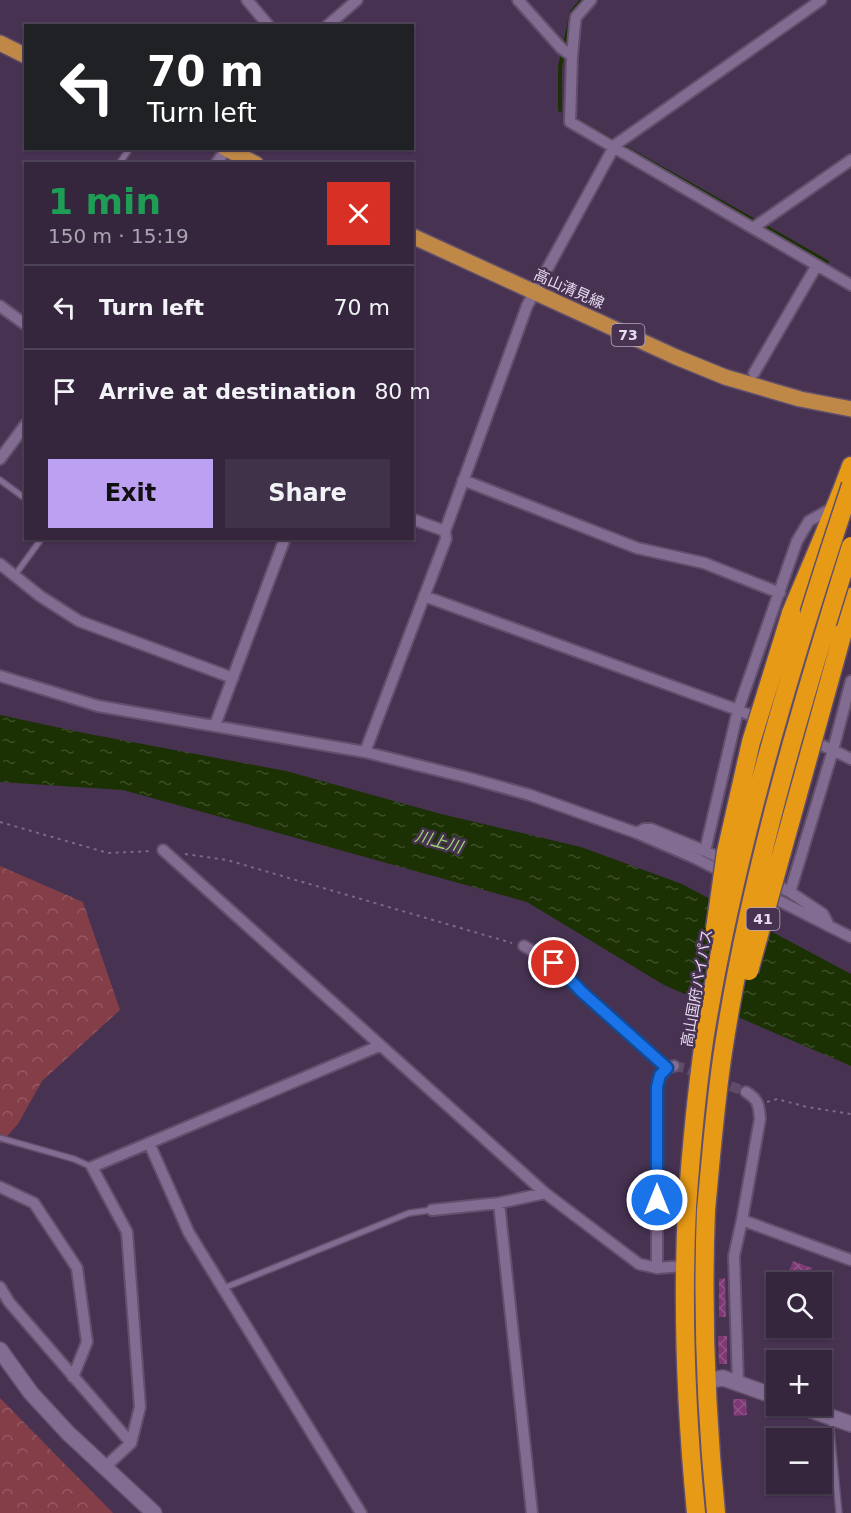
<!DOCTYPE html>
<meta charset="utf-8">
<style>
:root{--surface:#35263e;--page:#403249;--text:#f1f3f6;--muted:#aaa5b0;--line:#4f4358;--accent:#bca0f2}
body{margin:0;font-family:"DejaVu Sans","Noto Sans JP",sans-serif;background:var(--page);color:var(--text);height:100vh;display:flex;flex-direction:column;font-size:22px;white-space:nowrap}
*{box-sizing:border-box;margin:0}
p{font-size:20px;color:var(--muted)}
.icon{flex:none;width:33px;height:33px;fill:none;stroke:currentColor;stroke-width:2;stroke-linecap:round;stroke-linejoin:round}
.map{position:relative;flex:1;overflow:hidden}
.details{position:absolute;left:24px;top:162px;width:390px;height:378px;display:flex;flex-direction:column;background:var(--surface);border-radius:0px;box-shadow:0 2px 4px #0004,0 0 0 2px var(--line)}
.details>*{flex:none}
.top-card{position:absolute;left:24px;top:24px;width:390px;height:126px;border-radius:0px;box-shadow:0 2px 4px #0004,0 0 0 2px var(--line);background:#202124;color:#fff;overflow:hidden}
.fabs{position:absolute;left:766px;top:1272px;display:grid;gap:12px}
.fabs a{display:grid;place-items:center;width:66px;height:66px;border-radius:0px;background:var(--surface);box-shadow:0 2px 4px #0004,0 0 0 2px var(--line);font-size:30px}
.pin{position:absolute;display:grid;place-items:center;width:51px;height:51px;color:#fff;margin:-26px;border:3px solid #fff;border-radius:50%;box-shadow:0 2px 6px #0007}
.me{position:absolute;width:66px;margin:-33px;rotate:0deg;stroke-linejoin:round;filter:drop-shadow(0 0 4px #0008)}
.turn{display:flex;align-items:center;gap:21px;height:126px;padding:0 24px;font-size:27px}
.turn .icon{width:78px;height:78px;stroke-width:2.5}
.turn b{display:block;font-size:42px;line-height:51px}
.round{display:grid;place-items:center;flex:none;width:63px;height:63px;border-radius:0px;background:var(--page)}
.head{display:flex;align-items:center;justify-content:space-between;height:102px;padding:0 24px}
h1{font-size:36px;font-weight:800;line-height:45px;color:#1e9e55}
.cta{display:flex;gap:12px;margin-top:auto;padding:12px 24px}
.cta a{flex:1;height:69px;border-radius:0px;background:var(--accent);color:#111;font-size:24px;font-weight:800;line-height:69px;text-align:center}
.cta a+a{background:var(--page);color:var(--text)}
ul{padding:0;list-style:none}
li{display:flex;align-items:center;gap:18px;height:84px;padding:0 24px;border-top:2px solid var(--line)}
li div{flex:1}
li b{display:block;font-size:22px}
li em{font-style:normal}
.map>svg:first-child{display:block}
.forest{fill:url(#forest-crowns)}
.water{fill:url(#water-ripples)}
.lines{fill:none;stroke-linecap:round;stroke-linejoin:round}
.stream{stroke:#1b3104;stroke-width:4}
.building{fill:url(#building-cross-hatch)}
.street-tunnel{stroke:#5f4b6a;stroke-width:10;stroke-dasharray:10 5;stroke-linecap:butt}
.lane-casing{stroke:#614f6b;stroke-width:8}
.street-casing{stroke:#614f6b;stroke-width:14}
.secondary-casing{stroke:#614f6b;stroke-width:18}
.primary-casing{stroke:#614f6b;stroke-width:18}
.highway-casing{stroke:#614f6b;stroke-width:21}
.path{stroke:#7b6985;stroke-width:2;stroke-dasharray:3 4.5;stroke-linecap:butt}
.lane{stroke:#836c91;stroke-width:5}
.street{stroke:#836c91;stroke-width:10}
.secondary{stroke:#836c91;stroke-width:15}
.primary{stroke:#bf8847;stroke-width:15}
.highway{stroke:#e79a15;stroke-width:18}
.highway-bridge-casing{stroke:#614f6b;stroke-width:21;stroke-linecap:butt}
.highway-bridge{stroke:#e79a15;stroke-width:18}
.route-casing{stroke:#114b97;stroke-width:15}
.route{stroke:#1a73e8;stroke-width:10}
.labels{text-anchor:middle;stroke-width:5;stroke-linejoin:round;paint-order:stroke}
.shield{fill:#473252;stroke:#b7a8c0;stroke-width:1.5}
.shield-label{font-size:14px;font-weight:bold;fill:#e7dbef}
.street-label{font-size:15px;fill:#e7dbef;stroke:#473252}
.water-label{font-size:16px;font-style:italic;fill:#a1dd6f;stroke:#473252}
</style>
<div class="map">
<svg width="851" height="1513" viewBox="0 0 851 1513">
<defs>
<pattern id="forest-crowns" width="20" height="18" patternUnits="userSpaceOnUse" patternTransform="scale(1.5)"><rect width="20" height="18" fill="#833e48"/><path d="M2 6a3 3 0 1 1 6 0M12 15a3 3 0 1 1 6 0" fill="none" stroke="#955963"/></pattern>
<pattern id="water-ripples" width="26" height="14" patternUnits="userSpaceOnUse" patternTransform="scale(1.5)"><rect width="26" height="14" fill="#1b3104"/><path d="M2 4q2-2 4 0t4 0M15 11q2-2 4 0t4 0" fill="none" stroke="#3c4e29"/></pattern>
<pattern id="building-cross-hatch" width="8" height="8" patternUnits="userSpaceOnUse" patternTransform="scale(1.5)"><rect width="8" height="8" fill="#7e3874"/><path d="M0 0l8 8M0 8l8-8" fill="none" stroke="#905488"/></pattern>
</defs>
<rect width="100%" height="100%" fill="#473252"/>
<!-- forest -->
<path class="forest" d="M0 866 83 902 120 1010 42 1081 18 1124 0 1144Z
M0 1398 113 1513H0Z"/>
<!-- water -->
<path class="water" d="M0 715 84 733 286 771 441 814 581 847 682 884 851 974V1066L664 985 527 902 123 790 0 782Z"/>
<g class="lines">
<!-- stream -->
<path class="stream" d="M560 110V67L572 12 582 0
M580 122 827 262"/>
</g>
<!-- building -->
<path class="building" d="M793 1261 812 1268 807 1282H785Z
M725 1278 726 1317H719V1279Z
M718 1336H727V1364H719Z
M733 1399H746L747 1415 734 1416Z"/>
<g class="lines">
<!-- street-tunnel -->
<path class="street-tunnel" d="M674 1066 684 1068 746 1092"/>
<defs>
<path id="lane" d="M119 164 130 148
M0 480 26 499
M15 575 42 538
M0 1138 74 1159 92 1167
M224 1288 409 1213 432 1210
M833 1419 831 1430 839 1513"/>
<path id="street" d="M247 0 269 26
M518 0 561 48 572 56
M591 0 576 17 575 24 572 56 570 122 851 285
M327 26 357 0
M216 164 227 148
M753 228 851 160
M0 306 26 325
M754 373 817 265
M0 459 26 424
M463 480 637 548 704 563 780 593
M836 506 809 521 797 541 738 710 705 851 790 892 833 750 851 681
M412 519 445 531
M0 564 40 596 79 621 233 678
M424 596 738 710 833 750 851 759
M0 676 98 706 365 752 469 778 530 795 637 833 695 858 829 926
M215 725 285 538
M365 752 446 539 445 531 527 306 615 145 821 0
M637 833 644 829H651L705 851
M163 850 545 1193 639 1264 657 1268 684 1266
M790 892 823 914 829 926 851 937
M524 946 554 963 582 992 667 1068
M149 1143 189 1233 361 1513
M0 1187 34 1203 77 1268 87 1342 73 1377
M499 1203 532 1513
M432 1210 499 1203 545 1193
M742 1220 851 1260
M657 1268V1087C660 1076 662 1069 674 1066
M0 1287 9 1302 131 1443
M738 1383 734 1256 742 1220 760 1119C759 1105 758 1099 746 1092
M104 1468 131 1443 140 1407 127 1232 92 1167 379 1046"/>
<path id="secondary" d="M0 1350 31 1393 68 1433 154 1513
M705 1381 723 1378 777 1397
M799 1406 851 1424"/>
<path id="primary" d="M0 43 26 56
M225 148 256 164
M412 236 676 357 725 377 800 399 851 409"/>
<path id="highway" d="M791 613C811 564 833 516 851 466
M843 632 851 597
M687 1207C682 1310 686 1411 696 1513
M706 1210C702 1312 706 1412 716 1513"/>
</defs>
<!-- lane casing -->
<use href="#lane" class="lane-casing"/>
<!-- street casing -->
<use href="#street" class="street-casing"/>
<!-- secondary casing -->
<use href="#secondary" class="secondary-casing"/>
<!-- primary casing -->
<use href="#primary" class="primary-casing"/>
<!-- highway casing -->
<use href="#highway" class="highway-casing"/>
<!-- path -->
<path class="path" d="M0 822 108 853 153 851
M185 854 227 860 512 943
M767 1102 777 1099 807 1107 851 1114"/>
<!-- lane -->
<use href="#lane" class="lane"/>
<!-- street -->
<use href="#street" class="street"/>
<!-- secondary -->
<use href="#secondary" class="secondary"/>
<!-- primary -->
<use href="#primary" class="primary"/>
<!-- highway -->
<use href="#highway" class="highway"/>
<defs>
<path id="highway-bridge" d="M715 929 726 852 751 742 791 613
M749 971 843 632
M687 1207C691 1152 696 1096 704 1041 734 853 791 665 851 485
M706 1210C711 1158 715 1105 723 1052 749 880 799 712 851 546"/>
</defs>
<!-- highway-bridge casing -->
<use href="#highway-bridge" class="highway-bridge-casing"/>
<!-- highway-bridge -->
<use href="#highway-bridge" class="highway-bridge"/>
</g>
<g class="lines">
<defs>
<path id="route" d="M554 963 582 992 667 1068 660 1075 657 1087V1200"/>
</defs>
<!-- route casing -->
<use href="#route" class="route-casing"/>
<!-- route -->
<use href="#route" class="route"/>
</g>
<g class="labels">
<!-- shield labels -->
<g class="shield">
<rect x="611.5" y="324" width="33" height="22" rx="4.5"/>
<rect x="746.5" y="908" width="33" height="22" rx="4.5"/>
</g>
<g class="shield-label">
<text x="628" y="340">73</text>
<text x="763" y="924">41</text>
</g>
<!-- street labels -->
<g class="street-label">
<text transform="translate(569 289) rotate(24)" y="5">高山清見線</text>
<text transform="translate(697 988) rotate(-80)" y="5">高山国府バイパス</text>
</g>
<!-- water labels -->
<g class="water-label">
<text transform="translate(439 841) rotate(15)" y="6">川上川</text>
</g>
</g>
</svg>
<div class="fabs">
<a><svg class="icon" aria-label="search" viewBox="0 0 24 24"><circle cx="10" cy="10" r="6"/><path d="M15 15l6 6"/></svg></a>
<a>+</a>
<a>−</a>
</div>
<div class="pin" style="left:554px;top:963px;background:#d93025"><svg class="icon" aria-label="arrive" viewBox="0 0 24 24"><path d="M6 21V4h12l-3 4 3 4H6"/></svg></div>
<svg class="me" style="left:657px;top:1200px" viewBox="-20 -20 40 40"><circle r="17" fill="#1a73e8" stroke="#fff" stroke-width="3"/><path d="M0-11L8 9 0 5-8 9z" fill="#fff"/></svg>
<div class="top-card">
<div class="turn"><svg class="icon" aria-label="left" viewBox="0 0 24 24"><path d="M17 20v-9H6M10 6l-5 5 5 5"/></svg><div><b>70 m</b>Turn left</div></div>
</div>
<section class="details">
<div class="head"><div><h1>1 min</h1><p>150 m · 15:19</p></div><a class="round" style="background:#d93025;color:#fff"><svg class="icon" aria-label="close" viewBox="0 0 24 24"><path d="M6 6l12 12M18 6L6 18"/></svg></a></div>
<ul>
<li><svg class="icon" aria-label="left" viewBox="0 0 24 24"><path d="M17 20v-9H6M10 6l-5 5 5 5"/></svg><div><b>Turn left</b></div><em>70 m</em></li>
<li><svg class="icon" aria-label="arrive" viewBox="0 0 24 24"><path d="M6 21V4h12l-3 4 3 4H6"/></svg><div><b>Arrive at destination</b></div><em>80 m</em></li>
</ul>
<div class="cta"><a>Exit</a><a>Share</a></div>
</section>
</div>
